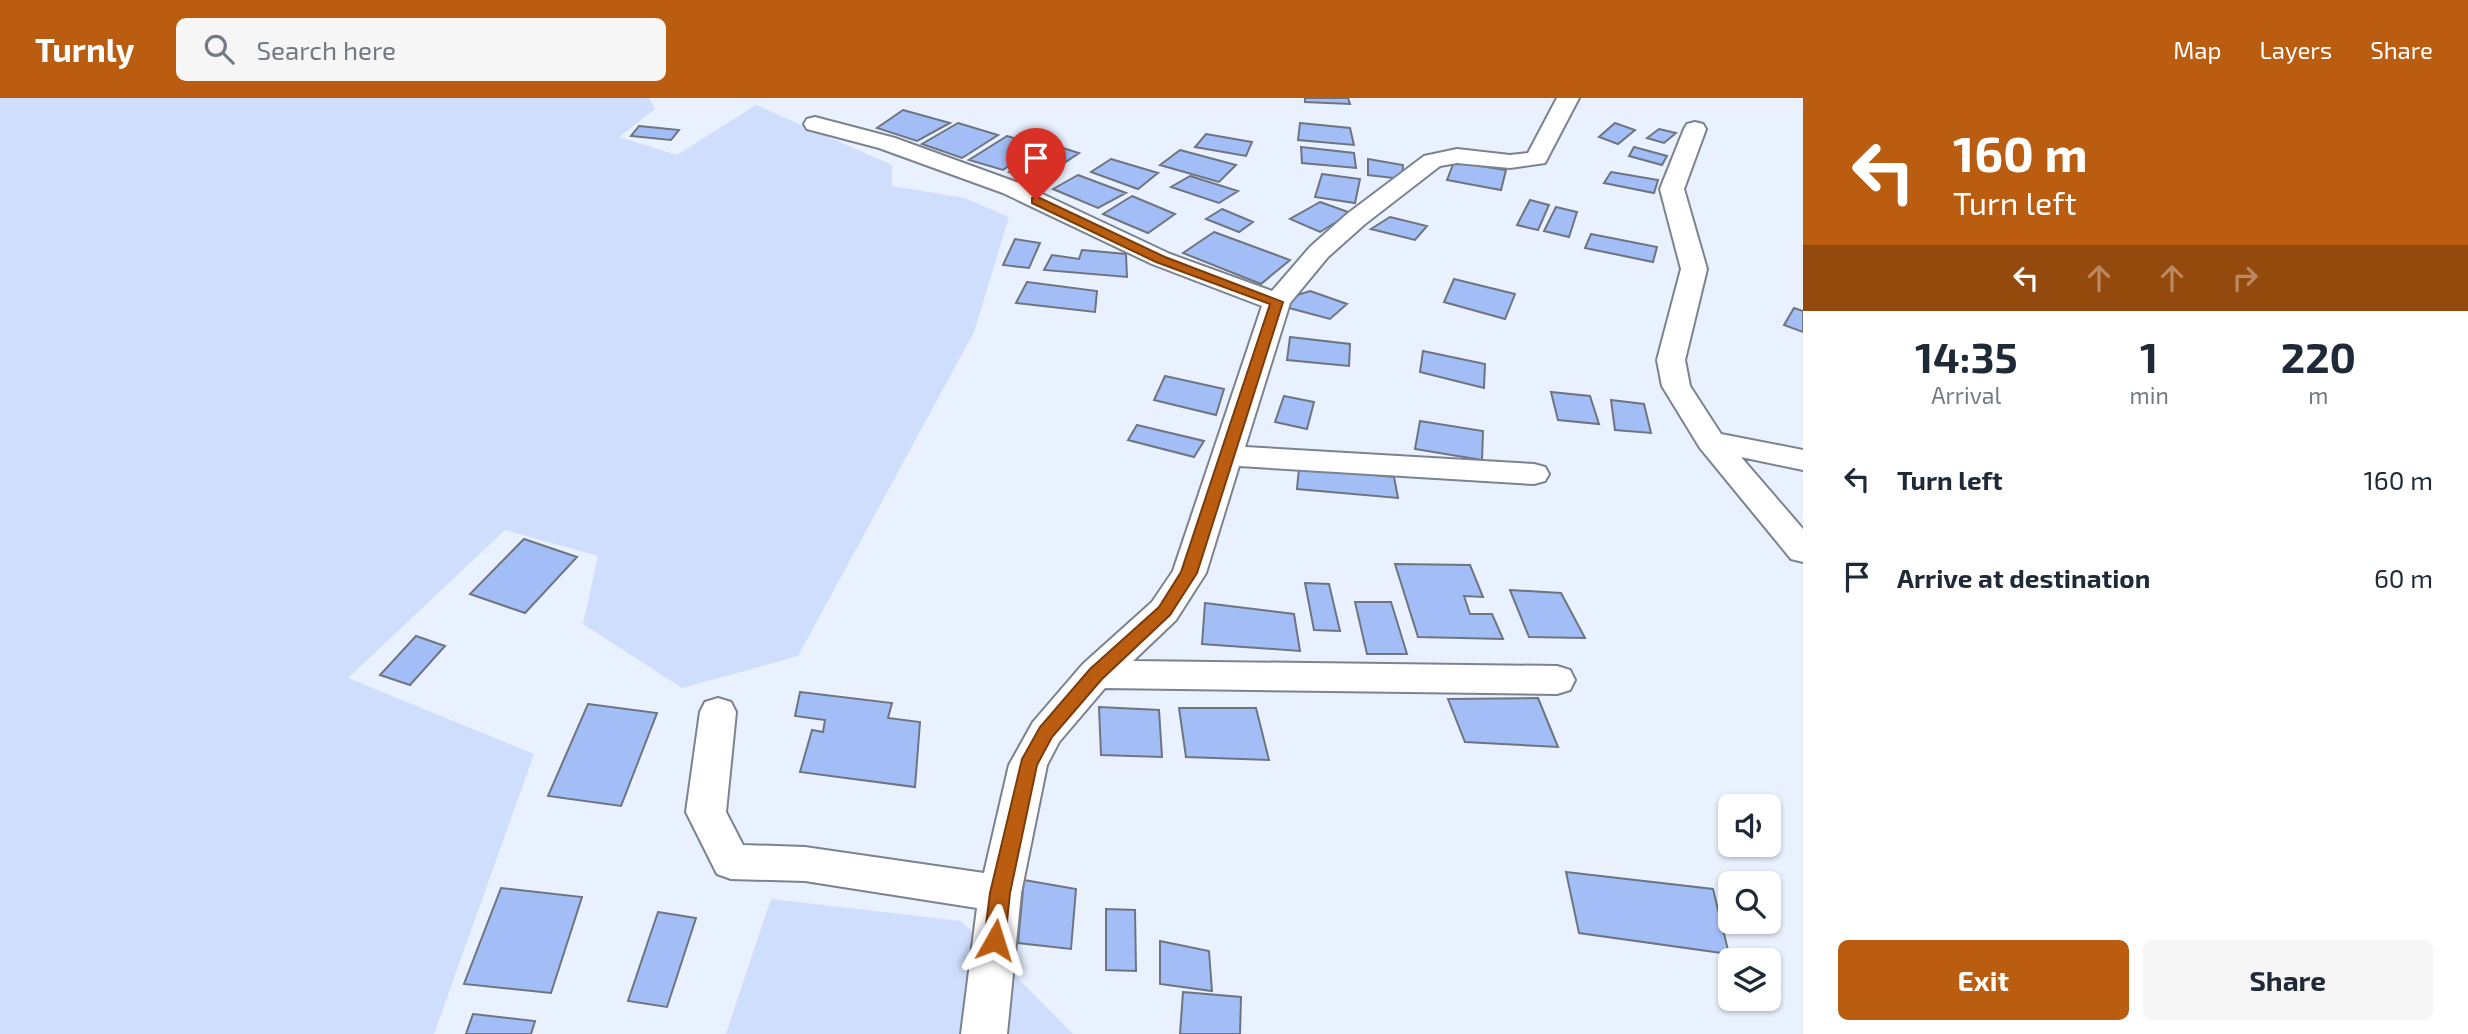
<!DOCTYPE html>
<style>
:root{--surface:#fff;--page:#f6f6f7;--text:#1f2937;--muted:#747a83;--accent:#bb5d11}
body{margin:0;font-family:"Exo 2",sans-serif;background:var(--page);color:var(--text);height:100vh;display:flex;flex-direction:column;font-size:26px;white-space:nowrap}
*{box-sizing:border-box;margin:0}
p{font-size:23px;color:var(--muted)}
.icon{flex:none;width:38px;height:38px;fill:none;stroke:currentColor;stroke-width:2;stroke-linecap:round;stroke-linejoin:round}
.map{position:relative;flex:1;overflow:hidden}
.side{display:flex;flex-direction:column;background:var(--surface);width:665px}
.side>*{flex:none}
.banner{background:#bb5d11;color:#fff;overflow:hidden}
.controls{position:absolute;left:1718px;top:696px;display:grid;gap:14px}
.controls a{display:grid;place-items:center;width:63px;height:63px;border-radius:10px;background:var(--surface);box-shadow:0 2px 5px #0004;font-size:35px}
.pin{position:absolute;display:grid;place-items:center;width:60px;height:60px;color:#fff;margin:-72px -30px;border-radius:50% 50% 50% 0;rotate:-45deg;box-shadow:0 0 7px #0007}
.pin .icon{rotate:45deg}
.me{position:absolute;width:77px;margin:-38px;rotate:6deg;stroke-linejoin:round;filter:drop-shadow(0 0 5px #0008)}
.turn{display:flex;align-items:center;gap:24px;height:147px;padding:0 35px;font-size:32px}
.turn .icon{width:91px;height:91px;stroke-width:2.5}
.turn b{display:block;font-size:49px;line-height:60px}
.lanes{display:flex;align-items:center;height:66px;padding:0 35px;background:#0003;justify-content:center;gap:35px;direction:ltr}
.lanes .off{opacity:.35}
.eta{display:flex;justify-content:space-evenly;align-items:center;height:119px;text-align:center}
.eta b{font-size:42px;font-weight:700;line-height:49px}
.action{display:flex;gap:14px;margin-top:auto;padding:14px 35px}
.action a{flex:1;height:80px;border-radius:10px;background:var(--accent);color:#fff;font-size:28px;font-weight:700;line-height:80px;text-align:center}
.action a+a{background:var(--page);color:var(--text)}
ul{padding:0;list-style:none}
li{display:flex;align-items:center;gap:21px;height:98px;padding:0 35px}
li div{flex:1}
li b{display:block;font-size:26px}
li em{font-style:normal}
header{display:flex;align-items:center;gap:42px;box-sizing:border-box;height:98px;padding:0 35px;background:var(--accent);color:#fff}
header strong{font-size:33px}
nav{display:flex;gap:38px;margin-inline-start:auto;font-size:24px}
.search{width:490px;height:63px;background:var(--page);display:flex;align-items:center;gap:18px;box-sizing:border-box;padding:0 24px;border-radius:10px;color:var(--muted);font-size:26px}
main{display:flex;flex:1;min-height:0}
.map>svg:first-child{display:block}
.green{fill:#cfdefd}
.building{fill:#a3bef6;stroke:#6e7480;stroke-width:2}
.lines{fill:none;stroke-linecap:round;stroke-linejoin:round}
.street-casing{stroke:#7c838f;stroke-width:4}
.street{fill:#fff;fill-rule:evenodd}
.route{fill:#bb5d11;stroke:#7a3c0b;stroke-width:2}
</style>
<header>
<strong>Turnly</strong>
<div class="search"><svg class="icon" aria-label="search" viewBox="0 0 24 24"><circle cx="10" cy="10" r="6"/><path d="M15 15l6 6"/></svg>Search here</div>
<nav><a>Map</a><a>Layers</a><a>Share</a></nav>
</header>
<main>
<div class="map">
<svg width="1803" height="936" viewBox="0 0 1803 936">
<rect width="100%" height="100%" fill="#e9f0fe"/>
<!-- green -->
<path class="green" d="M0 0H649L655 11 619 39 677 57 756 7 892 67V88L964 100 1009 119 974 234 798 558 682 590 583 526 598 458 505 432 348 580 534 656 434 936H0Z
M771 801 961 823 1073 936H726Z"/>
<!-- building -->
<path class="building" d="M1305 0H1348L1350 6 1305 4Z
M903 12 950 25 917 43 877 30Z
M958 25 998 37 962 60 922 46Z
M1300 25 1350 30 1354 47 1298 42Z
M1615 25 1635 32 1618 46 1599 39Z
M639 28 679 32 671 42 631 38Z
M1659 31 1676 35 1664 45 1647 40Z
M1206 36 1252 44 1246 58 1195 49Z
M1007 38 1038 47 1003 72 969 62Z
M1050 46 1079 55 1034 85 1009 74Z
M1301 49 1354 55 1356 70 1302 65Z
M1634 49 1667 58 1662 67 1629 58Z
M1180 52 1236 67 1219 84 1160 67Z
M1111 61 1158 75 1138 91 1091 74Z
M1368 61 1403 67 1402 81 1368 77Z
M1454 64 1506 72 1501 92 1447 82Z
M1611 74 1658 82 1654 95 1604 85Z
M1322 76 1360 81 1355 105 1315 99Z
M1078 77 1126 95 1098 110 1053 91Z
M1190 78 1238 93 1219 105 1171 89Z
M1132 98 1175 116 1148 135 1103 116Z
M1530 102 1549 107 1538 132 1517 127Z
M1320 104 1351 115 1320 134 1290 121Z
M1556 109 1577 114 1569 139 1544 133Z
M1222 111 1253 124 1239 134 1206 121Z
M1390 119 1427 128 1415 142 1371 131Z
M1214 134 1290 162 1261 186 1183 155Z
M1591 136 1657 149 1653 164 1585 150Z
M1015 141 1040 145 1029 170 1003 167Z
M1082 152 1126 156 1127 179 1044 172 1052 157 1079 161Z
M1454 181 1515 196 1505 221 1444 204Z
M1027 184 1097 193 1095 214 1016 205Z
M1310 193 1347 206 1330 221 1289 210 1291 199Z
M1794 210 1803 213V234L1784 227Z
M1290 239 1350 246 1349 268 1287 262Z
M1423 253 1485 266 1484 290 1420 274Z
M1165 278 1224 291 1216 317 1154 302Z
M1551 294 1590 298 1599 326 1558 322Z
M1284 298 1314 304 1307 331 1275 324Z
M1611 302 1644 306 1651 335 1615 332Z
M1420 323 1483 333 1482 362 1415 351Z
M1137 327 1204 343 1194 359 1128 342Z
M1299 370 1394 379 1398 400 1297 391Z
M524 441 577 459 525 515 470 496Z
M1395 466 1470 467 1483 499 1464 498 1470 516H1492L1503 541 1418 539Z
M1305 485 1329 486 1340 533 1314 532Z
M1510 492 1561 495 1585 540 1529 539Z
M1355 504H1391L1407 556H1367Z
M1205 505 1294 516 1300 553 1202 546Z
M416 538 445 548 410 587 380 577Z
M800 594 892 605 888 620 920 624 915 689 800 674 812 632 823 634 825 622 795 618Z
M1538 600 1558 649 1465 644 1448 601Z
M588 606 657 615 621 708 548 698Z
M1099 609 1159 612 1162 659 1101 657Z
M1179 610H1256L1269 662 1186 659Z
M1566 774 1713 791 1729 856 1579 835Z
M1024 782 1076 791 1071 851 1018 845Z
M501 790 582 799 551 895 464 886Z
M1106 811 1135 812 1136 873 1106 872Z
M658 814 696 820 667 909 628 903Z
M1160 843 1209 853 1212 893 1160 886Z
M1183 894 1241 899 1240 936H1180Z
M473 916 535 923 531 936H466Z"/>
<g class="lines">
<defs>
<path id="street" d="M1557 0H1579L1545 65 1510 70 1457 65 1440 68 1365 126 1328 159 1290 205 1245 349 1534 366 1545 369 1549 376 1545 383 1534 386 1239 368 1206 475 1176 522 1133 563 1557 568 1570 572 1575 582 1570 592 1557 596 1105 590 1059 644 1047 667 1021 795 1007 936H961L977 810 805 783 731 781 717 776 686 714 700 614 705 604 718 600 731 604 736 614 726 714 743 747 805 749 984 775 1009 667 1033 624 1083 566 1152 504 1173 473 1262 208 1152 166 1003 95 879 50 807 31 804 26 807 21 815 19 895 40 1019 85 1170 156 1272 193 1310 149 1347 116 1424 58 1457 51 1510 57 1528 55Z
M1695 24 1703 26 1706 31 1684 91 1707 171 1685 262 1690 288 1721 336 1803 352V372L1741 359 1803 431V464L1791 461 1700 350 1662 288 1657 262 1681 171 1660 91 1684 31 1687 26Z"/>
</defs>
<!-- street casing -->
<use href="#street" class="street-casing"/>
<!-- street -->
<use href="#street" class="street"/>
</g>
<!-- route -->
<path class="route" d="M1032 100H1040L1165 159 1283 204 1197 475 1170 517 1102 581 1052 639 1037 667 1010 795 1005 842 1002 849 995 851 987 849 984 842 990 795 1022 661 1040 629 1090 571 1159 509 1181 474 1270 206 1156 164 1032 105Z"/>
</svg>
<div class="controls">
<a><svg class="icon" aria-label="sound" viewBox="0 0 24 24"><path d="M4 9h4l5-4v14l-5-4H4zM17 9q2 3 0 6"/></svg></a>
<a><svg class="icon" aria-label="search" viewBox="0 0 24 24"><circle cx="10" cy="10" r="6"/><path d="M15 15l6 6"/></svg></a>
<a><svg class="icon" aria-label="layers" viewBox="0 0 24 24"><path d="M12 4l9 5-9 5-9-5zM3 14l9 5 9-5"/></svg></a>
</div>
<div class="pin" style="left:1036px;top:102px;background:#d93025"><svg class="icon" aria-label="arrive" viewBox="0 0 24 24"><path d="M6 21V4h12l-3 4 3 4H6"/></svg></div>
<svg class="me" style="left:995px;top:842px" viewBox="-20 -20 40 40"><path d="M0-17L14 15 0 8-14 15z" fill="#bb5d11" stroke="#fff" stroke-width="4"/></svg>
</div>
<section class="side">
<div class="banner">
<div class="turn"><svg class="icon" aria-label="left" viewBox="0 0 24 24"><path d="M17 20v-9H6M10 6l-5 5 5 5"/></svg><div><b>160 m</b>Turn left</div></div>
<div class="lanes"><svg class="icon" aria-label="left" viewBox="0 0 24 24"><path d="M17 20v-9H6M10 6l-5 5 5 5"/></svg><svg class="icon off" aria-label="ahead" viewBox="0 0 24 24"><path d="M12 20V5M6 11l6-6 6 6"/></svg><svg class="icon off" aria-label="ahead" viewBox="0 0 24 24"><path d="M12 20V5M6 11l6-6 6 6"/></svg><svg class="icon off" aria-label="right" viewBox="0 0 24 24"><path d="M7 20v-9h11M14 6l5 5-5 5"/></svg></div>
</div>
<div class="eta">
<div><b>14:35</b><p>Arrival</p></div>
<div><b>1</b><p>min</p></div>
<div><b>220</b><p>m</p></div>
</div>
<ul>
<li><svg class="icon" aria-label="left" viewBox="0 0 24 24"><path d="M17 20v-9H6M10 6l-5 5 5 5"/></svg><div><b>Turn left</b></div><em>160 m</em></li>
<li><svg class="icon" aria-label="arrive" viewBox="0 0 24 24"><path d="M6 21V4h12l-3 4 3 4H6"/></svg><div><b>Arrive at destination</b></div><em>60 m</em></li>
</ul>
<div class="action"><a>Exit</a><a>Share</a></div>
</section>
</main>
